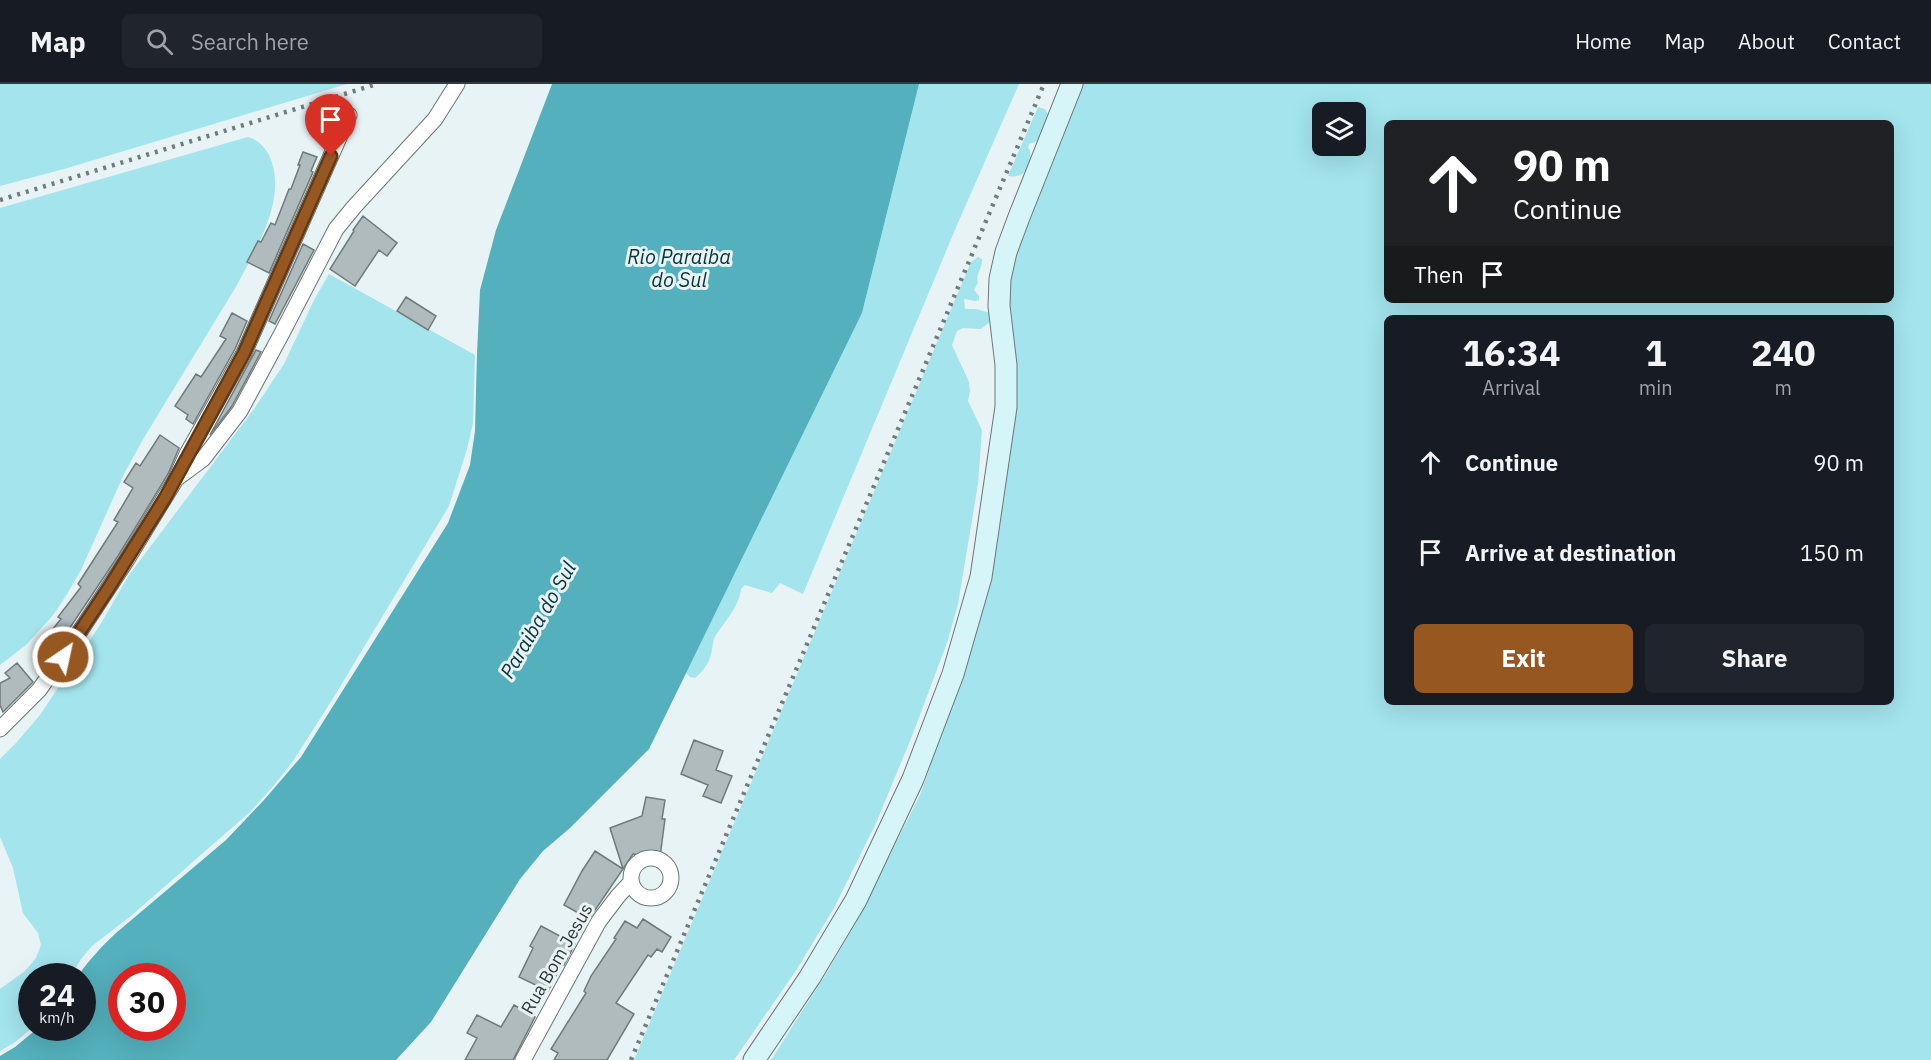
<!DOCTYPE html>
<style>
:root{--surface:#171b24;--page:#20242c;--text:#f1f3f6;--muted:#9ea1a6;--line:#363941;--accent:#975721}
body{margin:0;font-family:"IBM Plex Sans",sans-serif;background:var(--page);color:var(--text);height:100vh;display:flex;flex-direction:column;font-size:22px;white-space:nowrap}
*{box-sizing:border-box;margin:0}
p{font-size:20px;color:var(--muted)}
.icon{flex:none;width:33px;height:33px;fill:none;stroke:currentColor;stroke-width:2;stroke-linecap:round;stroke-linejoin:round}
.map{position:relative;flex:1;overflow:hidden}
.side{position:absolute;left:1384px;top:231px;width:510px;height:390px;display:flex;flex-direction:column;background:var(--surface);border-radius:9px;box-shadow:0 6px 24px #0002}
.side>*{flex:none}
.guide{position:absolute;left:1384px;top:36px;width:510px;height:183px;border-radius:9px;box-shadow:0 6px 24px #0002;background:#202124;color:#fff;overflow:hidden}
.buttons{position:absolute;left:1312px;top:18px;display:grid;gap:12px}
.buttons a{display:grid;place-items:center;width:54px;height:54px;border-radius:9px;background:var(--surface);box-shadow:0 6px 24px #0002;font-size:30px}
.speed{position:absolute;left:18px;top:879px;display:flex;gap:12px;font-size:30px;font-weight:700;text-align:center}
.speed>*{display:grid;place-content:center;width:78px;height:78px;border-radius:50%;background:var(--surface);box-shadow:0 6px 24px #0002;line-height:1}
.speed small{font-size:15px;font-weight:400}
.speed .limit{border:9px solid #d22;background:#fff;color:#111}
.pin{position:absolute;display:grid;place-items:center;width:51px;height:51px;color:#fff;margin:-62px -26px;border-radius:50% 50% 50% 0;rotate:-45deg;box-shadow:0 0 6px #0007}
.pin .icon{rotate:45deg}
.me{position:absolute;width:66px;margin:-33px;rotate:34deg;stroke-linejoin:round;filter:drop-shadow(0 0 4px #0008)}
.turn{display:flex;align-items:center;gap:21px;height:126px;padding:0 30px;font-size:27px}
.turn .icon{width:78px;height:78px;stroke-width:2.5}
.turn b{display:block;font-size:42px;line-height:51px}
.then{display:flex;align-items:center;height:57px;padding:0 30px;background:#0003;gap:12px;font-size:22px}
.eta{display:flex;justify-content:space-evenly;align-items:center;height:102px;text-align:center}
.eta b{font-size:36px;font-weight:700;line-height:42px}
.primary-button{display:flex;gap:12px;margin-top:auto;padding:12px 30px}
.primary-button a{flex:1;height:69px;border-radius:9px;background:var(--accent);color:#fff;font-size:24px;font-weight:700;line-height:69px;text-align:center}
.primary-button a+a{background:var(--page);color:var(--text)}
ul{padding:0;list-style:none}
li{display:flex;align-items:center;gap:18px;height:90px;padding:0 30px}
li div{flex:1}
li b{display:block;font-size:22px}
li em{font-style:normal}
header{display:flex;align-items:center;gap:36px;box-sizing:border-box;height:84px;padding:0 30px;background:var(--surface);border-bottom:2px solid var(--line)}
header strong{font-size:28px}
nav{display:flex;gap:33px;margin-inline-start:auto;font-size:21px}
.search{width:420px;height:54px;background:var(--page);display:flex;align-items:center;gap:15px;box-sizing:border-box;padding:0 21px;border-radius:9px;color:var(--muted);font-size:22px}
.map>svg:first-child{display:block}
.green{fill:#a3e4ed;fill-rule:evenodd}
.water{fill:#53b0bc;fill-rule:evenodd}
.building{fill:#b0bbbd;stroke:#707a7b;stroke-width:1.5}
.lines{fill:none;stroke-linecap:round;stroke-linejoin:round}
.street-casing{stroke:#6c7678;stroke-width:17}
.secondary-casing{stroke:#6c7678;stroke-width:23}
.street{stroke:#fff;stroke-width:15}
.secondary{stroke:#d6f5f9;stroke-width:21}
.rail{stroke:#737a7b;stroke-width:4.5;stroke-dasharray:3 6;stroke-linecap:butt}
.route-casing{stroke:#623915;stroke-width:15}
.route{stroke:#975721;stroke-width:10}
.labels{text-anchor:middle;stroke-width:6;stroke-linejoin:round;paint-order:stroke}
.street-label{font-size:18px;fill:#343839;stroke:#e8f3f5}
.water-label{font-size:20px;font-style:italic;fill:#063439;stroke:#e8f3f5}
</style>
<header>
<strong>Map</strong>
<div class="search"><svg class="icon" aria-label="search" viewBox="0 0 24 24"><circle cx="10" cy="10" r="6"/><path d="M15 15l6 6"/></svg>Search here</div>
<nav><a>Home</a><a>Map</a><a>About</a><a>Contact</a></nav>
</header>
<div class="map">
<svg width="1931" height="976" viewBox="0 0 1931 976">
<rect width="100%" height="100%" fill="#e8f3f5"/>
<!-- green -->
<path class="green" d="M0 0H347L64 85 0 102Z
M919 0H1019L957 141 803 510 780 499 772 509 745 501 741 505C739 523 725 537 716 551 712 557 713 564 711 570 709 580 702 588 695 594L690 593 686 589 862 229Z
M1083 0H1931V976H771L826 890 854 842 920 711 963 587 990 496 1016 331 1008 216 1011 185 1026 144ZM1323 28H1356V62H1323ZM1388 39H1892V216H1388ZM1388 234H1892V618H1388Z
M1038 23 1045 25 1050 34 1040 56 1029 60 1028 64 1030 66C1032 81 1026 95 1008 92Z
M248 53C258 56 264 62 269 71 289 113 256 164 237 201L145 352 125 388 81 486 67 510 54 530 26 561 0 581V124Z
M978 173 982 175C983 184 975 190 978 199L974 206 979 212V216L976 217 964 215 965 225H976L990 229 991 237 981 245 963 244 957 247 952 261 969 298 970 308 968 317 982 346 978 400 958 520 948 556 914 647 877 737 834 824 795 888 734 976H634L971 178Z
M329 190 475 271 473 339 467 365 449 422 332 616 293 677 275 700 250 728 132 831 92 862 81 875 71 892H32V944L14 959 0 967V905L25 887 36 874 41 861 38 849 23 829 13 784 0 753V675L16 659 40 631 100 541 129 491 254 325 284 280 315 214Z"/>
<!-- water -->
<path class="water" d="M552 0H919L862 229 649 665 570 744 543 767 520 795 431 938 396 976H0V972L15 963 38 944H82V892H78C89 876 102 862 116 849L226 756 264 716 301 673 448 439 470 381 475 347 477 270 480 206 496 146ZM122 892H172V944H122Z"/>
<!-- building -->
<path class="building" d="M303 68 317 73 311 87 313 88 269 189 247 178 258 157 261 158 271 139 275 141 289 105H291L300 81H298Z
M363 132 397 159 387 172 379 166 355 202 330 185 354 147 353 146Z
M303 160 314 166 275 240 269 237Z
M406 213 436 232 428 246 397 227Z
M232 229 247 237 235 265 193 340 186 335 188 331 175 322 196 290 201 293 226 255 220 252Z
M256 266 261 268 232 322 210 351Z
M160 351 179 364 168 390 118 472 51 572 39 562 61 535 58 533 81 503 78 500 118 438 114 436 133 404 124 398 136 379 140 382Z
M17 579 33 598 3 628 0 621V599L10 594 5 589Z
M694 656 723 667 716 686 732 692 721 719 703 712 708 701 681 690Z
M646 713 665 716 662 735H665L660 773 633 770 623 785 610 744 642 732Z
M595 767 623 785 589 835 564 821 582 787Z
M643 835 671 853 662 868 657 865 651 873 648 871 616 919 634 930 607 976H554L558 969 551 965 586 909 584 907 591 892 616 855 614 854 625 837 637 844Z
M541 842 575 860 564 881 562 880 548 907 519 893 533 864 530 862Z
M514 921 535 933 513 976H465L477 954 467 949 477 931 501 943Z"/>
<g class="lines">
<defs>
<path id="street" d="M177 392 187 370 244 269 349 31
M0 645 39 606 71 561 126 477 176 395 203 375 240 327 282 249 336 145 354 123 435 35 457 0
M631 794a20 20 0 1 1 40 0a20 20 0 1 1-40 0Z
M523 976 599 837 618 812 631 798"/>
<path id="secondary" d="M754 976 810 893 856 816 913 695 953 590 981 493 1006 323V281L999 222 1000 195 1006 168 1019 133 1072 0"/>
</defs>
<!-- street casing -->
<use href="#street" class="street-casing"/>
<!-- secondary casing -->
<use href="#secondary" class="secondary-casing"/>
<!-- street -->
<use href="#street" class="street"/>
<!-- secondary -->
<use href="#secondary" class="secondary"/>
<!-- rail -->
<path class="rail" d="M0 116 377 0
M631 976 1044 0"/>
</g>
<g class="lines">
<defs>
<path id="route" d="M63 573 108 505 165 414 244 269 331 72"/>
</defs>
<!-- route casing -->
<use href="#route" class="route-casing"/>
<!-- route -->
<use href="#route" class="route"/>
</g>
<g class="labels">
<!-- street labels -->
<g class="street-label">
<text transform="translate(557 875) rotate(-60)" y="6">Rua Bom Jesus</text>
</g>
<!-- water labels -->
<g class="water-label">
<text x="679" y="180">Rio Paraiba<tspan x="679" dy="23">do Sul</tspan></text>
<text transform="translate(538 536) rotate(-60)" y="7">Paraiba do Sul</text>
</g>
</g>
</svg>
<div class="buttons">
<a><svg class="icon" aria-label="layers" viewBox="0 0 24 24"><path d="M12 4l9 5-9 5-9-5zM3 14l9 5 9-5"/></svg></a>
</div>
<div class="speed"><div>24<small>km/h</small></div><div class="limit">30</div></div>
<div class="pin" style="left:331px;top:72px;background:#d93025"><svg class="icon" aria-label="arrive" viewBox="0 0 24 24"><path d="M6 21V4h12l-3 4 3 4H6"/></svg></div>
<svg class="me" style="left:63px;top:573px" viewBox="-20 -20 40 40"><circle r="17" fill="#975721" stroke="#fff" stroke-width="3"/><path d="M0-11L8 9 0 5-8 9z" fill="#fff"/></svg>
<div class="guide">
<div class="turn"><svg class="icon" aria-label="ahead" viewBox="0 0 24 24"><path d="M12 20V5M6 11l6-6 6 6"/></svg><div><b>90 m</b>Continue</div></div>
<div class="then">Then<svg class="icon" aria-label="arrive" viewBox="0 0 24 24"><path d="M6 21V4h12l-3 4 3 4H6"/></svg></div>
</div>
<section class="side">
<div class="eta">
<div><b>16:34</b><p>Arrival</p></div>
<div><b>1</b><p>min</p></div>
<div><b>240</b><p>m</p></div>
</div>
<ul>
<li><svg class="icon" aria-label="ahead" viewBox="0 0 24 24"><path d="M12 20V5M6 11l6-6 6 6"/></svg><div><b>Continue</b></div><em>90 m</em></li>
<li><svg class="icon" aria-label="arrive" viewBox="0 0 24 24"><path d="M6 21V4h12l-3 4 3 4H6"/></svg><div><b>Arrive at destination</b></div><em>150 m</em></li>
</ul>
<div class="primary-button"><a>Exit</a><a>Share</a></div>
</section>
</div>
